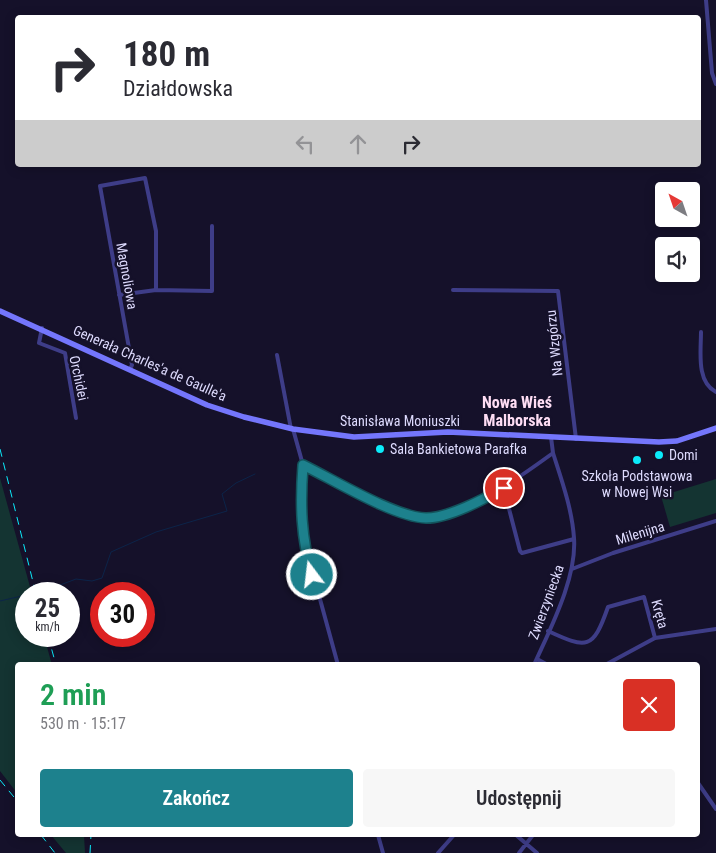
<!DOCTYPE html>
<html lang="pl">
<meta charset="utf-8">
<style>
:root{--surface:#fff;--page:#f7f7f7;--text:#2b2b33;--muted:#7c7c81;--accent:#1d818d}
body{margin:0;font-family:"Roboto Condensed",sans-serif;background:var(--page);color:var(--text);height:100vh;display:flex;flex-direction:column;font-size:19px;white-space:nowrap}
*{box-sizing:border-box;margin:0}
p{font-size:16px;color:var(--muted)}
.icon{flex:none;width:28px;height:28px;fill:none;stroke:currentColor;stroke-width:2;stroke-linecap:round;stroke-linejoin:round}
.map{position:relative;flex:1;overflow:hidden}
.panel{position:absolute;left:15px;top:662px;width:685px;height:175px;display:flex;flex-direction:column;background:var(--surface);border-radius:5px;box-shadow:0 2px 12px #0003}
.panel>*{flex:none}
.banner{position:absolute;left:15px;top:15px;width:686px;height:152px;border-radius:5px;box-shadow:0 2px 12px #0003;background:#fff;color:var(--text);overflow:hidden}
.needle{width:32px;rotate:320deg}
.controls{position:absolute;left:655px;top:182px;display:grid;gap:10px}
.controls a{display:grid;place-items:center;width:45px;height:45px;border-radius:5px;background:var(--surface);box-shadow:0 2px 12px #0003;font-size:25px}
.speed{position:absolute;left:15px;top:582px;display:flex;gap:10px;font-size:25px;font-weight:700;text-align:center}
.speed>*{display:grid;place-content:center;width:65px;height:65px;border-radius:50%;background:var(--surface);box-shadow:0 2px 12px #0003;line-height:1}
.speed small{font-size:12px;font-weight:400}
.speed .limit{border:8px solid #d22;background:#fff;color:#111}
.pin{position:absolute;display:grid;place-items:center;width:42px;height:42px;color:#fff;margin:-21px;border:2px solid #fff;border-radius:50%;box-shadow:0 1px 5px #0007}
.me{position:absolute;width:55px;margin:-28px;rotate:345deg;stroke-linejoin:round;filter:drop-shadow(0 0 4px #0008)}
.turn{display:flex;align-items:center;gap:18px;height:105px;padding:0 25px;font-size:22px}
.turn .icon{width:65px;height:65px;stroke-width:2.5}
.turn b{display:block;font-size:35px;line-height:42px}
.lanes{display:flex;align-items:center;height:48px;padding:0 25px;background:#0003;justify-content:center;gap:25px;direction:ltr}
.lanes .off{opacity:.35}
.round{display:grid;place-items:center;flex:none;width:52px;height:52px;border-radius:5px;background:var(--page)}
.head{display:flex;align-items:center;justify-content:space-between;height:85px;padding:0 25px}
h1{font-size:30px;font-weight:600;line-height:38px;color:#1e9e55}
.primary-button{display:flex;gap:10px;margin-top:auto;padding:10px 25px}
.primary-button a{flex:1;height:58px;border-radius:5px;background:var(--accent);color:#fff;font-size:20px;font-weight:600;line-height:58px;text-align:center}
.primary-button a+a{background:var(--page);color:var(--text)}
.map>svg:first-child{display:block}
.green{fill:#143432}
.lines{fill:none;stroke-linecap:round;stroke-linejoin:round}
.stream{stroke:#0c2449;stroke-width:1}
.street{stroke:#3e3d88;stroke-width:4}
.secondary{stroke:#7476fc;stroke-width:5.5}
.rail{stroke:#0bebfa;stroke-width:1;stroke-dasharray:8 6;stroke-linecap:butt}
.route-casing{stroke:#13545c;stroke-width:12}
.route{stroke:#1d818d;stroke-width:9}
.poi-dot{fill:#0bebfa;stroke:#15112a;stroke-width:2}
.labels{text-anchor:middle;stroke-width:5;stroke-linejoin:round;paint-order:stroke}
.street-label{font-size:14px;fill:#dedbfe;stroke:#15112a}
.poi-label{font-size:14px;fill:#dedbfe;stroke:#15112a;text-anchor:start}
.quarter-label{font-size:16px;font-weight:bold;fill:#feddf4;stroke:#15112a}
</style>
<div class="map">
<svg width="716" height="853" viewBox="0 0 716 853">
<rect width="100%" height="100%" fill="#15112a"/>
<!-- green -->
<path class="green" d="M0 478 32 594H26V636H44L52 665H18L17 793 0 771Z
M716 479V513L670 527 661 496Z
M51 835H84L85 853H66Z"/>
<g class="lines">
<!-- stream -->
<path class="stream" d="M47 590 76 579 92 581 102 578 111 552 156 532 227 511 222 494 236 483 255 474
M0 601 26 595"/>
<!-- street -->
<path class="street" d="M706 0 712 73 716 84
M453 290 558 291 576 439
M119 295 156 290 212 291V226
M42 328 39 343 65 353 76 418
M701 332C701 351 696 382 716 392
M277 355 291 429
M130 369 132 365 100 186 145 178 156 231V290
M293 429 303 465C336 481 390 516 425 518 462 520 524 474 553 453L551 437
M303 465 301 499 303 537 338 665
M508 505 520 551 522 553 574 539
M572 569 613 553 716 521
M548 631C587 649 593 650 608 607L644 597 655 638
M537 659 548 665
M534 665C550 629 577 578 574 538 572 509 562 481 553 453
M605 665 655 638 716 629
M698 783 716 809
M378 835 383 853
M516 835 537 853
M438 853 454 835
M519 853 533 835"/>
<!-- secondary -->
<path class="secondary" d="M0 311 207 405 244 417 293 429 354 437 448 432 659 442 677 441 716 428"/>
<!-- rail -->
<path class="rail" d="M0 449 36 594
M48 636 56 665
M0 780 18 802
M41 835 55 853
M90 853 91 835"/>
</g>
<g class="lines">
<defs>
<path id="route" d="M312 575C301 537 300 505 303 465 334 480 394 517 426 518 449 518 484 499 504 488"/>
</defs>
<!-- route casing -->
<use href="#route" class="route-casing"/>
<!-- route -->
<use href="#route" class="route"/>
</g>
<!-- markers -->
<g class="poi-dot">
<circle cx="380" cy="449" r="5"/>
<circle cx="659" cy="455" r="5"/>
<circle cx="637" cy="460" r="5"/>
</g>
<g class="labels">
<!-- street labels -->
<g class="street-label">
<text transform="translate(127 276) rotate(80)" y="5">Magnoliowa</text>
<text transform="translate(554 343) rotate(-96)" y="5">Na Wzgórzu</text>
<text transform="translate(150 363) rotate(24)" y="5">Generała Charles'a de Gaulle'a</text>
<text transform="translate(79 378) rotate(78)" y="5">Orchidei</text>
<text x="400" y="426">Stanisława Moniuszki</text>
<text transform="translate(640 533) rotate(-17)" y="5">Milenijna</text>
<text transform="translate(546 602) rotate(-70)" y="5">Zwierzyniecka</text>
<text transform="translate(660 614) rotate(74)" y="5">Kręta</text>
</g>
<!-- poi labels -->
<g class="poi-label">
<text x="390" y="454">Sala Bankietowa Parafka</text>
<text x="669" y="460">Domi</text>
<text x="637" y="481" text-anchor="middle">Szkoła Podstawowa<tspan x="637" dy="16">w Nowej Wsi</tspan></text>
</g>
<!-- quarter labels -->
<g class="quarter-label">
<text x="517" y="408">Nowa Wieś<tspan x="517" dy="18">Malborska</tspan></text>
</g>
</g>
</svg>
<div class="controls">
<a><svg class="needle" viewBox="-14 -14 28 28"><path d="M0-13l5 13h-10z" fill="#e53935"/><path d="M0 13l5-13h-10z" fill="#7c7c81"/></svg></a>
<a><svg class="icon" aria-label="sound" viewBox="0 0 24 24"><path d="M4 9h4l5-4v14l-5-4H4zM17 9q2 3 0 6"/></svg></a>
</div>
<div class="speed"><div>25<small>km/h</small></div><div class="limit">30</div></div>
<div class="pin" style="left:504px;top:488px;background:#d93025"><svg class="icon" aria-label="arrive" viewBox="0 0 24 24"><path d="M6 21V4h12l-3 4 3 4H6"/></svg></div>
<svg class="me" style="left:312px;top:575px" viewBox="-20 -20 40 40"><circle r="17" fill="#1d818d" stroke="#fff" stroke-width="3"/><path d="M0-11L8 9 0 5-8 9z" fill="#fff"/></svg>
<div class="banner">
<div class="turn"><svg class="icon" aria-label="right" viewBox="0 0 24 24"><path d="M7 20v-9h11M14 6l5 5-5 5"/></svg><div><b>180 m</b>Działdowska</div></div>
<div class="lanes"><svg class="icon off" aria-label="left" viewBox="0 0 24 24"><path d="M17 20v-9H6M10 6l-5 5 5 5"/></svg><svg class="icon off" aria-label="ahead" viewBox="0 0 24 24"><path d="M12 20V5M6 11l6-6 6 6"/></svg><svg class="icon" aria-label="right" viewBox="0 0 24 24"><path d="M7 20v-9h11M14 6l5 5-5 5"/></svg></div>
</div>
<section class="panel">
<div class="head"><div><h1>2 min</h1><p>530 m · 15:17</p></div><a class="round" style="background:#d93025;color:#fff"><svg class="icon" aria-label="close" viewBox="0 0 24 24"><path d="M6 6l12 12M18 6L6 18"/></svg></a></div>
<div class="primary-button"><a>Zakończ</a><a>Udostępnij</a></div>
</section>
</div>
